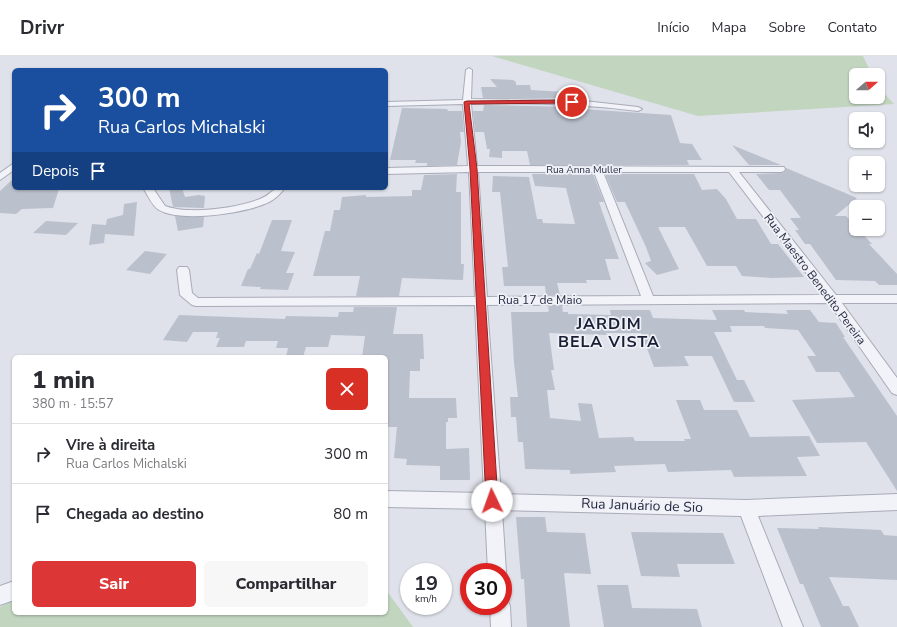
<!DOCTYPE html>
<html lang="pt">
<meta charset="utf-8">
<style>
:root{--surface:#fff;--page:#f7f7f7;--text:#2b2b33;--muted:#7c7c81;--line:#e1e1e2;--accent:#dd3637}
body{margin:0;font-family:"Nunito Sans",sans-serif;background:var(--page);color:var(--text);height:100vh;display:flex;flex-direction:column;font-size:15px;white-space:nowrap}
*{box-sizing:border-box;margin:0}
p{font-size:13px;color:var(--muted)}
.icon{flex:none;width:22px;height:22px;fill:none;stroke:currentColor;stroke-width:2;stroke-linecap:round;stroke-linejoin:round}
.map{position:relative;flex:1;overflow:hidden}
.details{position:absolute;left:12px;top:299px;width:376px;height:260px;display:flex;flex-direction:column;background:var(--surface);border-radius:6px;box-shadow:0 1px 3px #0004}
.details>*{flex:none}
.top-card{position:absolute;left:12px;top:12px;width:376px;height:122px;border-radius:6px;box-shadow:0 1px 3px #0004;background:#1a4fa0;color:#fff;overflow:hidden}
.needle{width:26px;rotate:70deg}
.buttons{position:absolute;left:849px;top:12px;display:grid;gap:8px}
.buttons a{display:grid;place-items:center;width:36px;height:36px;border-radius:6px;background:var(--surface);box-shadow:0 1px 3px #0004;font-size:20px}
.speed{position:absolute;left:400px;top:507px;display:flex;gap:8px;font-size:20px;font-weight:700;text-align:center}
.speed>*{display:grid;place-content:center;width:52px;height:52px;border-radius:50%;background:var(--surface);box-shadow:0 1px 3px #0004;line-height:1}
.speed small{font-size:10px;font-weight:400}
.speed .limit{border:6px solid #d22;background:#fff;color:#111}
.pin{position:absolute;display:grid;place-items:center;width:34px;height:34px;color:#fff;margin:-17px;border:2px solid #fff;border-radius:50%;box-shadow:0 1px 4px #0007}
.me{position:absolute;width:44px;margin:-22px;rotate:357deg;stroke-linejoin:round;filter:drop-shadow(0 0 3px #0008)}
.turn{display:flex;align-items:center;gap:14px;height:84px;padding:0 20px;font-size:18px}
.turn .icon{width:52px;height:52px;stroke-width:2.5}
.turn b{display:block;font-size:28px;line-height:34px}
.then{display:flex;align-items:center;height:38px;padding:0 20px;background:#0003;gap:8px;font-size:15px}
.round{display:grid;place-items:center;flex:none;width:42px;height:42px;border-radius:6px;background:var(--page)}
.summary{display:flex;align-items:center;justify-content:space-between;height:68px;padding:0 20px}
h1{font-size:24px;font-weight:800;line-height:30px}
.primary-button{display:flex;gap:8px;margin-top:auto;padding:8px 20px}
.primary-button a{flex:1;height:46px;border-radius:6px;background:var(--accent);color:#fff;font-size:16px;font-weight:800;line-height:46px;text-align:center}
.primary-button a+a{background:var(--page);color:var(--text)}
ul{padding:0;list-style:none}
li{display:flex;align-items:center;gap:12px;height:60px;padding:0 20px;border-top:1px solid var(--line)}
li div{flex:1}
li b{display:block;font-size:15px}
li em{font-style:normal}
header{display:flex;align-items:center;gap:24px;box-sizing:border-box;height:56px;padding:0 20px;background:var(--surface);border-bottom:1px solid var(--line)}
header strong{font-size:19px}
nav{display:flex;gap:22px;margin-inline-start:auto;font-size:14px}
.map>svg:first-child{display:block}
.green{fill:#c1d5bf}
.building{fill:#bbc0cd}
.lines{fill:none;stroke-linecap:round;stroke-linejoin:round}
.street-casing{stroke:#a8abb8;stroke-width:2}
.street{fill:#f2f3f8;fill-rule:evenodd}
.route{fill:#dd3637;stroke:#902324}
.labels{text-anchor:middle;stroke-width:3.5;stroke-linejoin:round;paint-order:stroke}
.far-street-label{font-size:10px;fill:#262c43;stroke:#eff1f7}
.street-label{font-size:12px;fill:#262c43;stroke:#eff1f7}
.near-street-label{font-size:14px;fill:#262c43;stroke:#eff1f7}
.district-label{font-size:16px;font-weight:bold;letter-spacing:1px;fill:#181e34;stroke:#eff1f7}
</style>
<header>
<strong>Drivr</strong>
<nav><a>Início</a><a>Mapa</a><a>Sobre</a><a>Contato</a></nav>
</header>
<div class="map">
<svg width="897" height="571" viewBox="0 0 897 571">
<rect width="100%" height="100%" fill="#dfe2ea"/>
<!-- green -->
<path class="green" d="M492 0H863L872 19H856V41H878V31L894 48 698 60Z
M386 534 413 571H0V551L14 544V557H386Z"/>
<!-- building -->
<path class="building" d="M490 23 513 24 516 26V29H530L531 34 566 36 569 42H483L481 31H497Z
M484 49 572 51 577 62 582 53 671 59 680 87 692 88 702 104H687L689 109H530L527 95H502V102L489 101 490 93H487L484 76H475L473 55H483Z
M402 52 447 53 448 55H462L464 76H460L461 86 457 109 427 110V107H415L416 104H390Z
M732 89 781 109H749Z
M786 112 857 142 835 160H846L856 171V173H858L872 188H869L897 218V229H879L875 225 836 224 810 188H805L795 174H799L790 162H801L780 134H769L756 118 781 117 785 116Z
M457 118 456 136H461V208H464L463 224 402 222 399 240H356L360 220H313L325 175H330L334 154H340L342 141 366 139V141L412 140V134H421L424 119Z
M532 118H593L604 146H599L602 155 619 203H605L611 224H586L587 227H557L560 239H546L545 230H504L502 211H508L500 136H492L493 120 529 121 537 163H542L543 167 575 168 566 132 535 130Z
M605 118H694L702 134 717 133 726 143 737 163H756L771 188H778L804 221 772 222 742 220 736 210H707L685 171H658L679 213 657 219 645 207 651 205 646 191 625 146H617Z
M14 122V132L59 133 53 152 22 153 16 158 0 157V135Z
M169 132H182L185 141 199 139 205 140 204 152 173 151Z
M137 146 134 180 105 178 104 187 89 189 92 168 106 169 107 163 123 159 124 148Z
M175 160 204 161 203 171 178 175Z
M272 164H292L281 195 295 196 286 217H294L288 234 260 233 261 231 241 230 248 213H250L257 197 259 198Z
M46 165 78 167 66 179 33 177Z
M145 195 167 198 150 218 126 214Z
M548 250H562L563 256H568V258L611 259 610 254H650L653 262 717 264 712 254H744L745 256 788 258 786 254H810L819 266 836 267 845 281H843L897 360V435L866 386 817 387 792 344 855 341 839 316H816L807 300H816L798 274 765 272 764 270H730L732 276H714L737 324H744L755 346H734L712 300H684L689 310 654 311 641 277H606L607 279 549 277 554 314H551L555 334H547L550 362 581 365 578 347 592 348 599 382 633 381 635 385H685L684 383H691L676 344H700L704 354H737L750 381 809 380 820 400 797 401 807 420 734 421 731 414 668 416 665 408 614 410 616 416 570 418V414L525 413 523 386H518L516 361H511L510 341H518L514 307 511 256H547L549 255Z
M354 251H397L393 278H423L424 303H420V315H410L409 342H456L457 362H448V366H446V393L469 392 470 424H440V410L406 409 407 403 394 402 397 371H386V301H362L365 280 331 279 328 291H306L303 301H286L288 292H276L278 285H246L244 291H216L220 282H216L218 276H193L187 286 163 284 179 259 285 263 286 260 338 261 339 256H353Z
M516 461H545L547 476 585 477 591 518 564 517 570 571H527L524 523H521Z
M818 471 881 474 884 479 897 480V524L829 521 843 550H849L859 571H821L803 528H800L777 472 819 473Z
M631 476 723 477 735 508H677L680 521 641 520Z
M597 529H628L632 552 697 553 702 571H604Z"/>
<g class="lines">
<defs>
<path id="street" d="M469 12 472 14 471 43 575 44 638 51 642 53 638 55C582 48 527 46 471 48L477 110 784 111 785 113 784 115 781 116H739L836 239H897V247H842L897 322V339L892 337 829 247 487 249 501 438 746 444 897 438V454L758 460 803 571H783L741 460 502 454 506 516 503 523V516H488L485 453 386 451V435L484 437 475 249 196 250 192 249 180 239 177 214 179 211H187L189 214 192 237 198 242 475 241 469 116 386 118V112L468 110 463 48 386 50V46L463 44 466 14ZM478 116H594L641 240 487 241ZM603 116H729L823 239 653 240Z
M14 107V114L0 124V117Z
M143 132H153L165 150C189 159 237 152 260 143 273 138 270 132 285 132 280 138 275 143 269 146 247 157 181 167 159 154 152 150 148 139 143 132Z
M14 525V544L0 549V530Z
M503 542 507 543 510 550 511 571H491L490 550H503Z"/>
</defs>
<!-- street casing -->
<use href="#street" class="street-casing"/>
<!-- street -->
<use href="#street" class="street"/>
</g>
<!-- route -->
<path class="route" d="M572 44 574 46 573 47 469 48 477 113 498 445 496 449 492 451 488 449 486 445 470 113 464 46 467 45Z"/>
<g class="labels">
<!-- far-street labels -->
<g class="far-street-label">
<text x="584" y="117">Rua Anna Muller</text>
</g>
<!-- street labels -->
<g class="street-label">
<text transform="translate(815 223) rotate(53)" y="4">Rua Maestro Benedito Pereira</text>
<text x="540" y="248">Rua 17 de Maio</text>
</g>
<!-- near-street labels -->
<g class="near-street-label">
<text transform="translate(642 449) rotate(2)" y="5">Rua Januário de Sio</text>
</g>
<!-- district labels -->
<g class="district-label">
<text x="609" y="273">JARDIM<tspan x="609" dy="18">BELA VISTA</tspan></text>
</g>
</g>
</svg>
<div class="buttons">
<a><svg class="needle" viewBox="-14 -14 28 28"><path d="M0-13l5 13h-10z" fill="#e53935"/><path d="M0 13l5-13h-10z" fill="#7c7c81"/></svg></a>
<a><svg class="icon" aria-label="sound" viewBox="0 0 24 24"><path d="M4 9h4l5-4v14l-5-4H4zM17 9q2 3 0 6"/></svg></a>
<a>+</a>
<a>−</a>
</div>
<div class="speed"><div>19<small>km/h</small></div><div class="limit">30</div></div>
<div class="pin" style="left:572px;top:46px;background:#d93025"><svg class="icon" aria-label="arrive" viewBox="0 0 24 24"><path d="M6 21V4h12l-3 4 3 4H6"/></svg></div>
<svg class="me" style="left:492px;top:445px" viewBox="-20 -20 40 40"><circle r="19" fill="#fff"/><path d="M0-13L10 11 0 6-10 11z" fill="#dd3637"/></svg>
<div class="top-card">
<div class="turn"><svg class="icon" aria-label="right" viewBox="0 0 24 24"><path d="M7 20v-9h11M14 6l5 5-5 5"/></svg><div><b>300 m</b>Rua Carlos Michalski</div></div>
<div class="then">Depois<svg class="icon" aria-label="arrive" viewBox="0 0 24 24"><path d="M6 21V4h12l-3 4 3 4H6"/></svg></div>
</div>
<section class="details">
<div class="summary"><div><h1>1 min</h1><p>380 m · 15:57</p></div><a class="round" style="background:#d93025;color:#fff"><svg class="icon" aria-label="close" viewBox="0 0 24 24"><path d="M6 6l12 12M18 6L6 18"/></svg></a></div>
<ul>
<li><svg class="icon" aria-label="right" viewBox="0 0 24 24"><path d="M7 20v-9h11M14 6l5 5-5 5"/></svg><div><b>Vire à direita</b><p>Rua Carlos Michalski</p></div><em>300 m</em></li>
<li><svg class="icon" aria-label="arrive" viewBox="0 0 24 24"><path d="M6 21V4h12l-3 4 3 4H6"/></svg><div><b>Chegada ao destino</b></div><em>80 m</em></li>
</ul>
<div class="primary-button"><a>Sair</a><a>Compartilhar</a></div>
</section>
</div>
